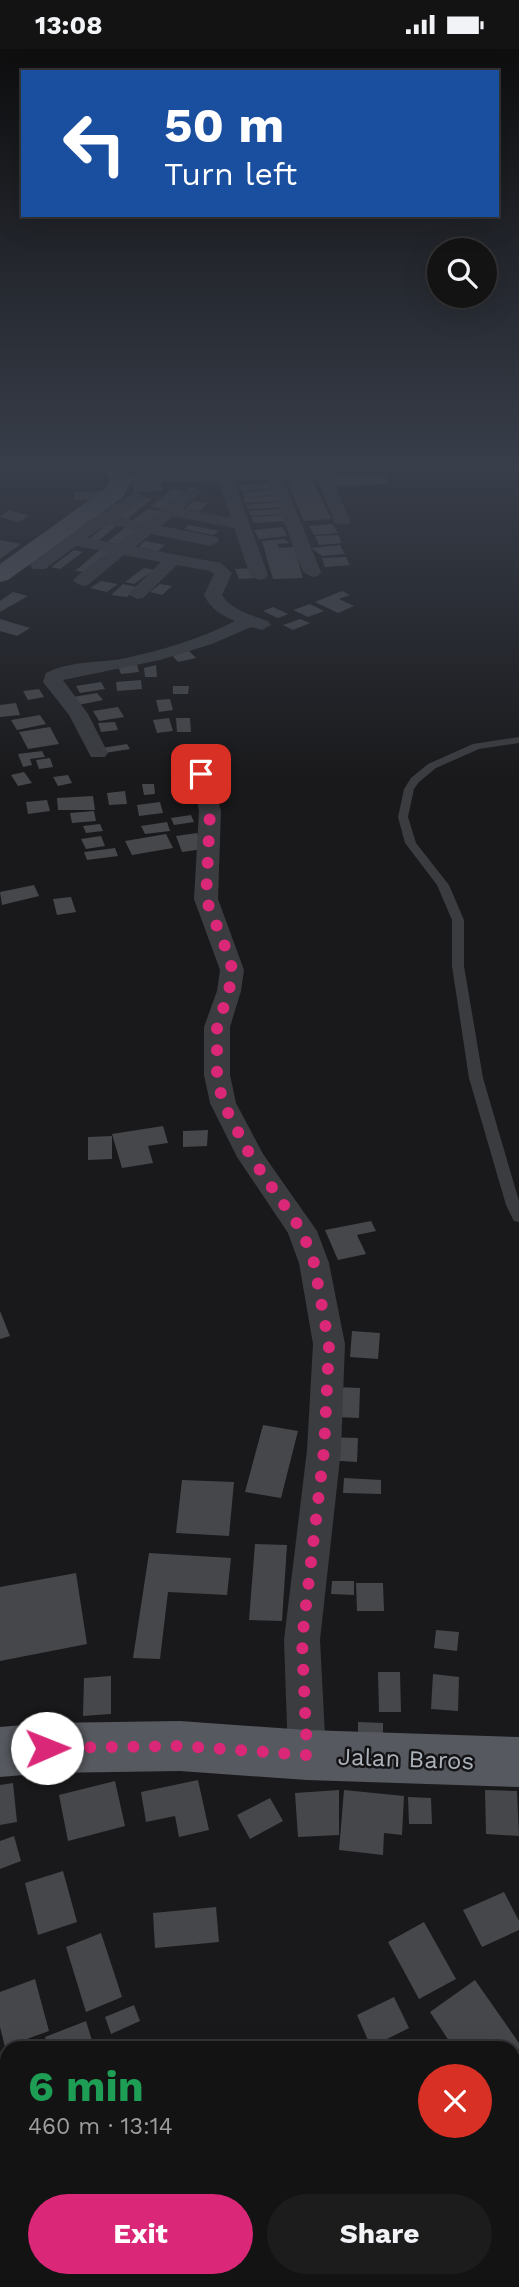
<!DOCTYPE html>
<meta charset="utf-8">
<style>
:root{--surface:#131314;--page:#1c1c1d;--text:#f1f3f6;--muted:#9d9ea0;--line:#323234;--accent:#db2777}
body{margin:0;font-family:"Work Sans",sans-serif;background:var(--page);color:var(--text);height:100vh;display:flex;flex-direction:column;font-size:26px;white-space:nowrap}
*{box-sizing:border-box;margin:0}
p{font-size:23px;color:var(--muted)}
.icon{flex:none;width:38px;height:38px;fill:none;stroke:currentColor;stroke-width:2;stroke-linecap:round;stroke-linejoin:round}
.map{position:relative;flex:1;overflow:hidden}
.drawer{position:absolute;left:0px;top:1992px;width:520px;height:247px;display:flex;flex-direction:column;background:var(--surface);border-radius:21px 21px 0 0;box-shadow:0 7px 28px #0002,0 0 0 2px var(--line)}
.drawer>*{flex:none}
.top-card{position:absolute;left:21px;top:21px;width:478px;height:147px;border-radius:0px;box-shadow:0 7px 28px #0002,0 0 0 2px var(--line);background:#1a4fa0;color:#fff;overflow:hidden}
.tools{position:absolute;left:427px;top:189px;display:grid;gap:14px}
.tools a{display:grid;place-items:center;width:70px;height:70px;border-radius:50%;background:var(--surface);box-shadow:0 7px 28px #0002,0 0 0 2px var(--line);font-size:35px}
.pin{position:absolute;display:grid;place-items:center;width:60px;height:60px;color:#fff;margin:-30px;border-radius:14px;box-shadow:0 4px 10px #0006}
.me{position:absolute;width:77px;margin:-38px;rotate:89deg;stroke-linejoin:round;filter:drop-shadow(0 0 5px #0008)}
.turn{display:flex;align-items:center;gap:24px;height:147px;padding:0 28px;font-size:32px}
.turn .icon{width:91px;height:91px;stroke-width:2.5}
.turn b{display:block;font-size:49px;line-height:60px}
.round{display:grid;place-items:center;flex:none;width:74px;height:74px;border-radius:37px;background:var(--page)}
.head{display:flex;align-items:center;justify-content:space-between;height:119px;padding:0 28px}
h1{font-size:42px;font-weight:700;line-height:52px;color:#1e9e55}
.button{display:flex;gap:14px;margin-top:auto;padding:14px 28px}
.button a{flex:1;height:80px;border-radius:42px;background:var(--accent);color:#fff;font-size:28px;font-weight:700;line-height:80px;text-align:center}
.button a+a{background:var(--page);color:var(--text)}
.status{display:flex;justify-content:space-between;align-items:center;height:49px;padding:0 35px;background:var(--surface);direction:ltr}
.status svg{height:19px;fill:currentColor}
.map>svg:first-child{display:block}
.building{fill:#46474b}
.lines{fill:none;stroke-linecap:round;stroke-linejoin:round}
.lane{fill:#3a3c40;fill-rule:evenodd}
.street{fill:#3a3c40;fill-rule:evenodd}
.primary{fill:#56595f;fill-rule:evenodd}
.route{stroke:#db2777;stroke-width:12;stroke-dasharray:0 21.6}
.labels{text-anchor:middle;stroke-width:5;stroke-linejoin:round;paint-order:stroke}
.near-street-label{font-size:24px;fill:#acb2ba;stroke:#141416}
</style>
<div class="status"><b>13:08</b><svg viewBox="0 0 49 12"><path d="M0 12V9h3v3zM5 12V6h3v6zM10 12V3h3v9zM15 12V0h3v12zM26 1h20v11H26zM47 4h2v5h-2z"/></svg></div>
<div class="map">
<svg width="519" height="2238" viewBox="0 0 519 2238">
<rect width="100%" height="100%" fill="#19191b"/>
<!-- building -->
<path class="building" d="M384 425 389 435 334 438 330 428Z
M310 426 331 470 304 472 285 427Z
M160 433 163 442 134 443 133 434Z
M271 434 273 440 242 442 240 436Z
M172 440 183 442 163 460 151 458Z
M273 441 275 446 245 448 243 443Z
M101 442 94 450 75 451 74 443Z
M277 447 279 452 245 454 244 449Z
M142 448 151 450 128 470 117 468Z
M193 452 208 454 200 462 185 460Z
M280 453 282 458 248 460 246 456Z
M148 460 161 462 145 474 132 472Z
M281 460 283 465 251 467 249 462Z
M9 461 29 467 18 473 0 468Z
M284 466 287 472 254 474 251 468Z
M109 474 118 476 98 492 89 490Z
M332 475 338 484 314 486 309 477Z
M189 476 219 482 213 486 184 480Z
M127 477 138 479 118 495 107 493Z
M283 478 287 487 259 490 254 481Z
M338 486 342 494 319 496 315 487Z
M284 490 290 494 277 495 279 499 294 498 303 529 273 530 262 492Z
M0 491 21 495 0 510Z
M145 492 165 496 158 502 138 498Z
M340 496 345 505 322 507 311 499Z
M101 500 111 502 85 523 75 522Z
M74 501 83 503 60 520 51 518Z
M346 508 350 516 325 518 322 509Z
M144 519 154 521 134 535 125 533Z
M251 519 255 529 239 530 235 520Z
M101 532 118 535 107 543 90 539Z
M123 535 137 538 127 548 111 546Z
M160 535 172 537 162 546 150 543Z
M342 542 350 546 339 550 354 557 338 564 315 553Z
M13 543 28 547 0 563V552Z
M310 555 324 562 308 568 293 561Z
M273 558 288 565 278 569 263 562Z
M0 570 30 579 17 587 0 582Z
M300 570 310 574 293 581 283 576Z
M188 601 196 609 178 613 170 604Z
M137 616 139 623 121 625 118 617Z
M156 616 157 628H145L144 619Z
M141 631 142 640 117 642 116 633Z
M101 633 105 640 80 644 76 637Z
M173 637H189L188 645H173Z
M39 640 44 648 28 651 23 642Z
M97 644 103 651 78 656 73 648Z
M170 650 173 661 159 663 156 651Z
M16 654 20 666 0 668V656Z
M118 658 124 668 99 672 93 662Z
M40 666 46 675 17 681 11 671Z
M169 669 173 682 157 684 153 671Z
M176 669H190L191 683H177Z
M115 673 118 681 101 683 98 674Z
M50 678 59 695 28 700 19 683Z
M127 695 130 700 105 704 102 699Z
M42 702 45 708 30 710 32 716 23 718 18 705Z
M50 709 53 718 39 720 36 711Z
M24 723 32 734 18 737 11 726Z
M68 726 72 734 58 737 53 728Z
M142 735H154L155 745 144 746Z
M125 742 127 755 109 756 107 744Z
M93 747 95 761H58L57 749Z
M47 751 50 762 28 765 26 753Z
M160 753 163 764 139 767 137 756Z
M94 762 96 772 72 774 70 764Z
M191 766 194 773 174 776 171 769Z
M167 773 170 782 145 785 141 777Z
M100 775 103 782 86 784 83 777Z
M197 784 203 800 182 803 176 787Z
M166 785 173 799 132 806 125 792Z
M101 787 105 797 86 800 81 790Z
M115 799 118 807 87 811 84 803Z
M34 836 39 847 2 856 0 843Z
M71 848 76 863 57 866 53 850Z
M163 1077 168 1094 148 1097 153 1114 122 1119 112 1085Z
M208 1081 207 1097 183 1098V1082Z
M112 1087V1110L88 1111V1088Z
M371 1172 376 1182 357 1186 366 1205 338 1211 325 1181Z
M0 1262 10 1287 0 1290Z
M352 1282 380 1284 378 1310 350 1308Z
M335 1338 360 1339 359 1369 334 1368Z
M263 1376 298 1382 281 1449 245 1443Z
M327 1388 358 1389 357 1413 326 1411Z
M344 1429 381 1431V1445L343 1444Z
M182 1431 234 1433 229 1487 176 1484Z
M255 1495 287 1496 282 1572 249 1571Z
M149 1504 231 1509 227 1546 168 1543 160 1610 133 1609Z
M76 1524 87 1595 0 1612V1538Z
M332 1532H354V1546L331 1545Z
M356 1534H383L384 1562H357Z
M436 1581 459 1583 457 1602 434 1599Z
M378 1623H400L401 1663H379Z
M433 1625 459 1628 458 1662 431 1660Z
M111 1627V1665L83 1667 84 1629Z
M358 1673 383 1674V1695L358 1694Z
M198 1731 209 1781 179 1788 175 1767 146 1773 141 1743Z
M115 1732 125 1777 68 1792 59 1746Z
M13 1734 17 1773 0 1776V1736Z
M339 1741V1786L298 1788 295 1744Z
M344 1741 404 1747 402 1786 384 1784 383 1806 339 1801Z
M485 1741 517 1742 519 1787 486 1785Z
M408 1748 431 1749 432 1775H409Z
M270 1749 283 1772 250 1790 237 1766Z
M14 1787 21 1812 0 1820V1792Z
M63 1822 77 1873 38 1886 25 1834Z
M504 1843 519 1872V1881L482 1898 463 1861Z
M216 1858 219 1893 155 1899 153 1864Z
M424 1873 456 1930 419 1950 388 1893Z
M101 1884 122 1948 86 1963 66 1898Z
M35 1930 49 1982 5 1998 0 1978V1943Z
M475 1931 519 1994V2000L513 2005V1998H453L430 1963Z
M394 1948 409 1979 371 1998 357 1966Z
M134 1956 140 1972 111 1985 105 1968Z
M86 1972 94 1998H48L45 1988Z
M7 2015V2049L2 2051 0 2018Z
M519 2052V2103L513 2107V2056Z
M0 2087 7 2101V2148L0 2153Z
M519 2110V2140L513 2144V2114Z
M312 2231H357L360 2238H315Z"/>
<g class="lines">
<!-- lane -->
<path class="lane" d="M519 688V694L479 700 436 719 419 733 414 740 408 768 416 794 449 836 464 871V917L483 1029 519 1152V1173L514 1172 506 1156 469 1029 452 917V871L437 836 405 794 398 768 404 740 411 729 428 715 473 695Z"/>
<!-- street -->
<path class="street" d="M318 419 332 427 350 472 348 475H336L334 472 317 430H283L321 523 318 527 312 528 303 523 268 430 234 432 268 526 265 530 259 531 250 526 234 479 173 467 161 477 217 488 219 492 211 497 151 485 135 498 221 514 232 524 222 546C232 562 252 566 268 572L271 576 262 581 251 578 212 595 160 611 63 631 88 665 108 704 105 708H91L69 666 43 633 46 624C70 612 96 614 121 610 160 602 200 590 235 572 221 566 211 560 204 546L214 525 210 522 177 516 143 549 137 550 128 545 161 513 124 506 88 536 82 537 73 532 76 528 108 503 76 497 45 520H33L30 516 33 512 59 494 47 492 45 488 47 484 70 486 91 472 79 469 77 466 79 463 101 464 135 443 141 445 143 448 141 451 117 468 145 473 188 439 194 437 202 442 183 459 231 469 218 432 116 434 113 431 121 426ZM107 475 135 481 118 495 87 489Z
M201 719 208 721 211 725 221 762 218 850 244 921 241 942 230 978V1026L236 1054 263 1105 317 1182 329 1214 345 1295 341 1401 320 1591 326 1706 321 1719 307 1724 293 1719 288 1706 284 1591 307 1401 313 1295 299 1214 288 1184 237 1108 210 1054 204 1026V978L217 942 220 921 194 850 199 762 191 725 194 721Z"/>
<!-- primary -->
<path class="primary" d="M104 419H124L132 431 123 448 8 531 0 533V515L106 439 110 431Z
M180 1672 307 1681 519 1688V1738L307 1731 180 1722 47 1724 0 1728V1678L47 1674Z"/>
</g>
<!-- sky -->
<linearGradient id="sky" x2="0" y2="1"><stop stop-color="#0e0e0f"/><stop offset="0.57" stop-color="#383e4a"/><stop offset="1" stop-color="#383e4a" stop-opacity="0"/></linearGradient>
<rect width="519" height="732" fill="url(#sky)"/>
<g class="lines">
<!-- route -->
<path class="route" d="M47 1699 180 1697 307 1706 302 1591 324 1401 329 1296 314 1214 302 1182 251 1108 223 1054 217 1027V978L229 942 232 921 230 910 206 850 210 762 201 725"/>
</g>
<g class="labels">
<!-- near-street labels -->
<g class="near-street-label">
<text transform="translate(406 1710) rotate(2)" y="8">Jalan Baros</text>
</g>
</g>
</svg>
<div class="tools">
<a><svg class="icon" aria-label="search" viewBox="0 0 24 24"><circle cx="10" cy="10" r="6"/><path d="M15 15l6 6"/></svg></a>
</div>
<div class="pin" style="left:201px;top:725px;background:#d93025"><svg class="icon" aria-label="arrive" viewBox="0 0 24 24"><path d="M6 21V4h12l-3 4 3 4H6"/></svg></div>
<svg class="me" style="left:47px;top:1699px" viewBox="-20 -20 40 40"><circle r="19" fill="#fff"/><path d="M0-13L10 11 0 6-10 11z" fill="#db2777"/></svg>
<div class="top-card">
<div class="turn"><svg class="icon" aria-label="left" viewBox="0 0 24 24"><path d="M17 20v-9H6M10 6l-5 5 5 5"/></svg><div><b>50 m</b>Turn left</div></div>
</div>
<section class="drawer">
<div class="head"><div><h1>6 min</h1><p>460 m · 13:14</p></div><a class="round" style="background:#d93025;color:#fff"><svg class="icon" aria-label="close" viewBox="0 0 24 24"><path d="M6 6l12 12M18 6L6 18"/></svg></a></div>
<div class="button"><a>Exit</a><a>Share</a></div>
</section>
</div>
